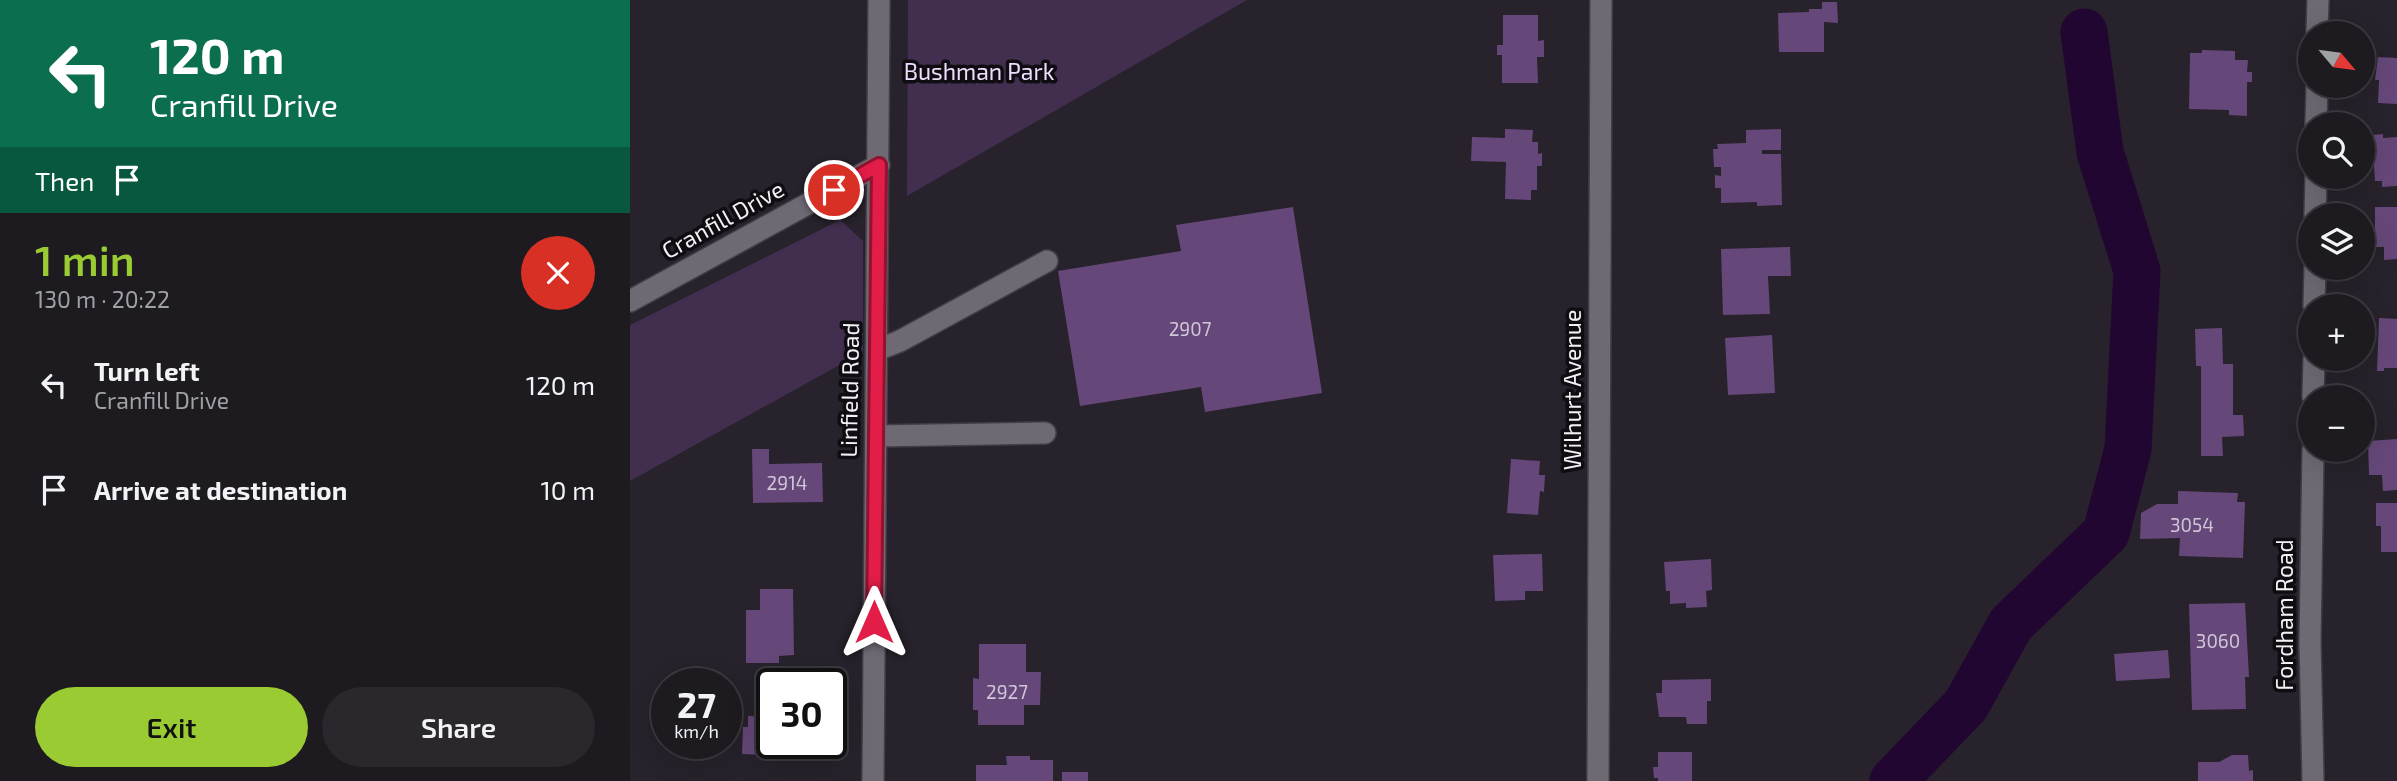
<!DOCTYPE html>
<meta charset="utf-8">
<style>
:root{--surface:#1d1a20;--page:#2a272d;--text:#f1f3f6;--muted:#a0a1a5;--line:#3b383e;--accent:#9bcb33}
body{margin:0;font-family:"Exo 2",sans-serif;background:var(--page);color:var(--text);height:100vh;display:flex;flex-direction:column;font-size:26px;white-space:nowrap}
*{box-sizing:border-box;margin:0}
p{font-size:23px;color:var(--muted)}
.icon{flex:none;width:38px;height:38px;fill:none;stroke:currentColor;stroke-width:2;stroke-linecap:round;stroke-linejoin:round}
.map{position:relative;flex:1;overflow:hidden}
.panel{display:flex;flex-direction:column;background:var(--surface);width:630px}
.panel>*{flex:none}
.hud{background:#0b6e4f;color:#fff;overflow:hidden}
.needle{width:46px;rotate:119deg}
.tools{position:absolute;left:1668px;top:21px;display:grid;gap:14px}
.tools a{display:grid;place-items:center;width:77px;height:77px;border-radius:50%;background:var(--surface);box-shadow:0 7px 28px #0002,0 0 0 2px var(--line);font-size:35px}
.speed{position:absolute;left:21px;top:668px;display:flex;gap:14px;font-size:35px;font-weight:700;text-align:center}
.speed>*{display:grid;place-content:center;width:91px;height:91px;border-radius:50%;background:var(--surface);box-shadow:0 7px 28px #0002,0 0 0 2px var(--line);line-height:1}
.speed small{font-size:18px;font-weight:400}
.speed .limit{border:4px solid #111;border-radius:10px;background:#fff;color:#111}
.pin{position:absolute;display:grid;place-items:center;width:60px;height:60px;color:#fff;margin:-30px;border:4px solid #fff;border-radius:50%;box-shadow:0 2px 7px #0007}
.me{position:absolute;width:77px;margin:-38px;rotate:0deg;stroke-linejoin:round;filter:drop-shadow(0 0 5px #0008)}
.turn{display:flex;align-items:center;gap:24px;height:147px;padding:0 35px;font-size:32px}
.turn .icon{width:91px;height:91px;stroke-width:2.5}
.turn b{display:block;font-size:49px;line-height:60px}
.then{display:flex;align-items:center;height:66px;padding:0 35px;background:#0003;gap:14px;font-size:26px}
.round{display:grid;place-items:center;flex:none;width:74px;height:74px;border-radius:37px;background:var(--page)}
.head{display:flex;align-items:center;justify-content:space-between;height:119px;padding:0 35px}
h1{font-size:42px;font-weight:600;line-height:52px;color:var(--accent)}
.action{display:flex;gap:14px;margin-top:auto;padding:14px 35px}
.action a{flex:1;height:80px;border-radius:42px;background:var(--accent);color:#111;font-size:28px;font-weight:600;line-height:80px;text-align:center}
.action a+a{background:var(--page);color:var(--text)}
ul{padding:0;list-style:none}
li{display:flex;align-items:center;gap:21px;height:105px;padding:0 35px}
li div{flex:1}
li b{display:block;font-size:26px}
li em{font-style:normal}
main{display:flex;flex:1;min-height:0}
.map>svg:first-child{display:block}
.green{fill:#422f4f}
.lines{fill:none;stroke-linecap:round;stroke-linejoin:round}
.river{stroke:#220632;stroke-width:47}
.building{fill:#654879}
.minor-casing{stroke:#423e46;stroke-width:24}
.minor{stroke:#6f6974;stroke-width:21}
.route-casing{stroke:#92132f;stroke-width:18}
.route{stroke:#e11d48;stroke-width:12}
.labels{text-anchor:middle;stroke-width:7;stroke-linejoin:round;paint-order:stroke}
.number-label{font-size:19px;fill:#d0c6d7}
.park-label{font-size:23px;fill:#eeddfc;stroke:#0f0d11}
.street-label{font-size:23px;fill:#f3f0f6;stroke:#0f0d11}
</style>
<main>
<section class="panel">
<div class="hud">
<div class="turn"><svg class="icon" aria-label="left" viewBox="0 0 24 24"><path d="M17 20v-9H6M10 6l-5 5 5 5"/></svg><div><b>120 m</b>Cranfill Drive</div></div>
<div class="then">Then<svg class="icon" aria-label="arrive" viewBox="0 0 24 24"><path d="M6 21V4h12l-3 4 3 4H6"/></svg></div>
</div>
<div class="head"><div><h1>1 min</h1><p>130 m · 20:22</p></div><a class="round" style="background:#d93025;color:#fff"><svg class="icon" aria-label="close" viewBox="0 0 24 24"><path d="M6 6l12 12M18 6L6 18"/></svg></a></div>
<ul>
<li><svg class="icon" aria-label="left" viewBox="0 0 24 24"><path d="M17 20v-9H6M10 6l-5 5 5 5"/></svg><div><b>Turn left</b><p>Cranfill Drive</p></div><em>120 m</em></li>
<li><svg class="icon" aria-label="arrive" viewBox="0 0 24 24"><path d="M6 21V4h12l-3 4 3 4H6"/></svg><div><b>Arrive at destination</b></div><em>10 m</em></li>
</ul>
<div class="action"><a>Exit</a><a>Share</a></div>
</section>
<div class="map">
<svg width="1767" height="781" viewBox="0 0 1767 781">
<rect width="100%" height="100%" fill="#27222b"/>
<!-- green -->
<path class="green" d="M278 0H617L277 196Z
M210 220 233 241V352L0 481V325Z"/>
<g class="lines">
<!-- river -->
<path class="river" d="M1263 781 1336 705 1381 624 1476 533 1498 449 1507 271 1470 152 1454 32"/>
</g>
<!-- building -->
<path class="building" d="M1192 2H1207L1208 23 1194 22V52H1149L1148 13 1179 12V9H1192Z
M873 15H908V41L914 40V57H907L908 83H872V55H867V45H873Z
M1572 50 1605 51V60H1618L1617 72H1622V82H1617V116L1599 115V110L1559 109 1560 53H1572Z
M1748 57 1767 58V104L1748 103 1749 80H1745Z
M875 129 903 130 902 142H908V154L912 153V166H907V190H901V200L875 199 876 162 841 161 842 137 875 138Z
M1151 129V150H1132V154H1151L1152 205 1127 206V202L1091 203V188H1085V175L1091 176V167H1084L1083 149H1088L1087 144 1116 143V130Z
M1753 134V138L1767 137V186L1752 187V181H1745L1742 135Z
M663 207 692 393 575 412 571 387 450 406 428 271 551 251 546 225Z
M1745 207H1767V259L1754 260V247H1745Z
M1160 247 1161 276H1138L1140 314 1093 315 1091 249Z
M1749 318 1767 319V368H1754V371H1747Z
M1592 328 1593 364H1603V415H1613L1614 436 1592 437 1593 456H1571V366H1566L1565 329Z
M1142 335 1145 393 1098 395 1095 338Z
M1767 439V490L1753 491 1752 475H1739L1738 441Z
M122 449H139V464L192 463 193 502 123 503Z
M881 459 910 461 909 475H915L914 492 910 491 908 515 877 513Z
M1548 491 1608 493 1607 502H1615L1613 558 1549 556 1550 538 1510 539 1511 513 1527 504H1548Z
M1746 503H1767V552H1751V526H1746Z
M912 554 913 591H895V600L865 601 863 555Z
M1081 559 1082 590 1076 591 1077 607 1056 608V603L1040 604V591H1036L1034 562Z
M130 589H163L164 655 149 656V663H116V610H130Z
M1615 603 1619 677H1615L1616 709 1562 710 1559 604Z
M349 644H396V672H411L410 705H394V725H348V710H343V678L349 679Z
M1538 650 1540 678 1486 681 1484 654Z
M1081 679V701H1077V724H1057L1056 717H1029L1026 693H1032V680Z
M118 716 142 717V744H161L160 756 112 754 113 727H118Z
M1028 752H1062V781H1028V778H1024L1023 767H1028Z
M1602 755H1618L1619 771 1623 770V781H1568V762H1589Z
M376 756H400V760H423V781H346V765H377Z
M432 772H458V781H432Z"/>
<g class="lines">
<defs>
<path id="minor" d="M1687 33 1688 0
M1686 124 1687 86
M1685 215 1686 177
M0 301 249 165
M1684 306 1685 268
M247 350 270 341 417 261
M1683 397 1684 359
M246 436 415 433
M1683 450 1680 641 1683 781
M243 781 249 0
M968 781 971 0"/>
</defs>
<!-- minor casing -->
<use href="#minor" class="minor-casing"/>
<!-- minor -->
<use href="#minor" class="minor"/>
</g>
<g class="lines">
<defs>
<path id="route" d="M204 190 249 165 244 622"/>
</defs>
<!-- route casing -->
<use href="#route" class="route-casing"/>
<!-- route -->
<use href="#route" class="route"/>
</g>
<g class="labels">
<!-- number labels -->
<g class="number-label">
<text x="560" y="336">2907</text>
<text x="157" y="490">2914</text>
<text x="1562" y="532">3054</text>
<text x="1588" y="648">3060</text>
<text x="377" y="699">2927</text>
</g>
<!-- park labels -->
<g class="park-label">
<text x="349" y="80">Bushman Park</text>
</g>
<!-- street labels -->
<g class="street-label">
<text transform="translate(93 220) rotate(-29)" y="8">Cranfill Drive</text>
<text transform="translate(220 390) rotate(-89)" y="8">Linfield Road</text>
<text transform="translate(943 390) rotate(-90)" y="8">Wilhurt Avenue</text>
<text transform="translate(1655 615) rotate(-90)" y="8">Fordham Road</text>
</g>
</g>
</svg>
<div class="tools">
<a><svg class="needle" viewBox="-14 -14 28 28"><path d="M0-13l5 13h-10z" fill="#e53935"/><path d="M0 13l5-13h-10z" fill="#a0a1a5"/></svg></a>
<a><svg class="icon" aria-label="search" viewBox="0 0 24 24"><circle cx="10" cy="10" r="6"/><path d="M15 15l6 6"/></svg></a>
<a><svg class="icon" aria-label="layers" viewBox="0 0 24 24"><path d="M12 4l9 5-9 5-9-5zM3 14l9 5 9-5"/></svg></a>
<a>+</a>
<a>−</a>
</div>
<div class="speed"><div>27<small>km/h</small></div><div class="limit">30</div></div>
<div class="pin" style="left:204px;top:190px;background:#d93025"><svg class="icon" aria-label="arrive" viewBox="0 0 24 24"><path d="M6 21V4h12l-3 4 3 4H6"/></svg></div>
<svg class="me" style="left:244px;top:622px" viewBox="-20 -20 40 40"><path d="M0-17L14 15 0 8-14 15z" fill="#e11d48" stroke="#fff" stroke-width="4"/></svg>
</div>
</main>
